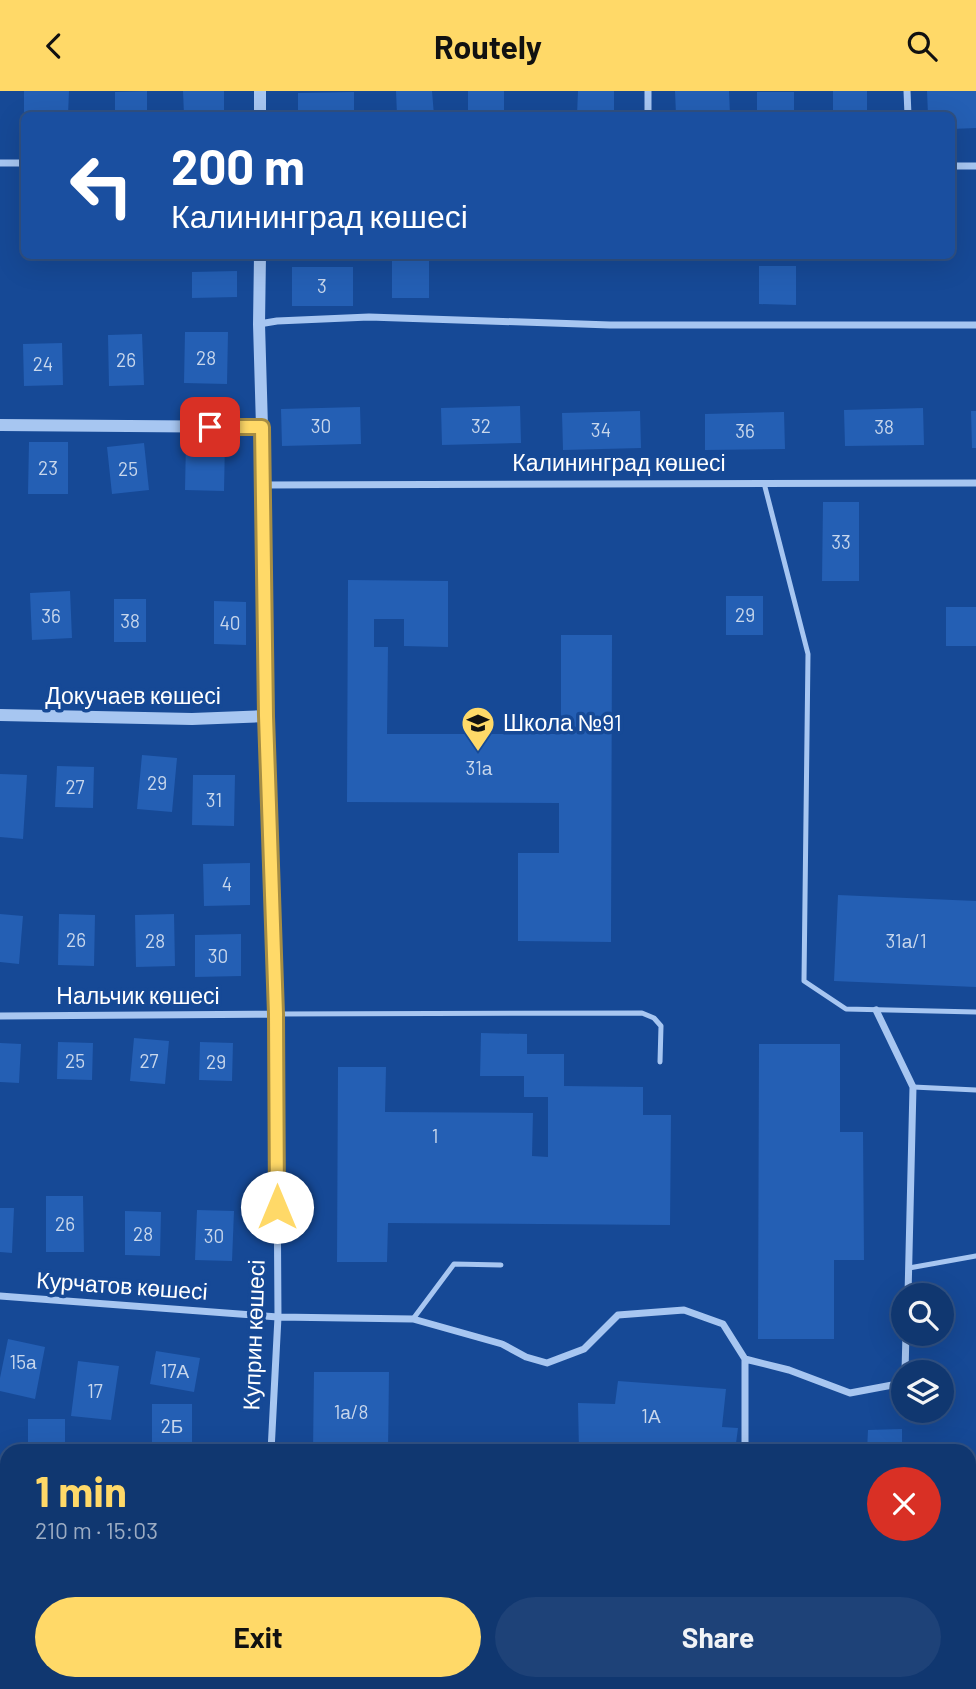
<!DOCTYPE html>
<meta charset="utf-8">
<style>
:root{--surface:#103770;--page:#1e4278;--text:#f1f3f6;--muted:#9cacc3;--line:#305183;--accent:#ffd968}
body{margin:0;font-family:Barlow,sans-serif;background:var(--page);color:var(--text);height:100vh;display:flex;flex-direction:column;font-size:26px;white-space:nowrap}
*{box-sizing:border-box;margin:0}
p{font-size:23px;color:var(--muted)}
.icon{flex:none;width:38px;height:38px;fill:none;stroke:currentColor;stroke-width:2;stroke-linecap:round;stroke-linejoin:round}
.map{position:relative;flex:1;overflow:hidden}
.side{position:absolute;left:0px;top:1353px;width:976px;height:247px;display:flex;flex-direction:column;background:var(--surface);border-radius:21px 21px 0 0;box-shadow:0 7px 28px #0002,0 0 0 2px var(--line)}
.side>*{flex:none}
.hud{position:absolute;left:21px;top:21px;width:934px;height:147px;border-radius:10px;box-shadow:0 7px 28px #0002,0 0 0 2px var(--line);background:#1a4fa0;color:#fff;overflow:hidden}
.controls{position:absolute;left:891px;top:1192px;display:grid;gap:14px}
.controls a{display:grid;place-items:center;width:63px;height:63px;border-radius:50%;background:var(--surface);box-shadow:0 7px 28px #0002,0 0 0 2px var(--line);font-size:35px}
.pin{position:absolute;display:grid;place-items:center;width:60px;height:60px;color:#fff;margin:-30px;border-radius:14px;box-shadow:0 4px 10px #0006}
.me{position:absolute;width:77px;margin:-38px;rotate:0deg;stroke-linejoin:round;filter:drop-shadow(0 0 5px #0008)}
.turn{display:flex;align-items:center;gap:24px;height:147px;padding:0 35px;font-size:32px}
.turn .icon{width:91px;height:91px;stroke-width:2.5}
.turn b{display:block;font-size:49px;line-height:60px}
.round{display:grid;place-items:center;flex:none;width:74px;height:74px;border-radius:37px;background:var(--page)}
.headline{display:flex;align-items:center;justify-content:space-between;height:119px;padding:0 35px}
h1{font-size:42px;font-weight:700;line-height:52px;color:var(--accent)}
.primary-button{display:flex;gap:14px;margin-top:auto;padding:14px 35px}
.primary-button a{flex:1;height:80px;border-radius:42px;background:var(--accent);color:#111;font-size:28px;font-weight:700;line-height:80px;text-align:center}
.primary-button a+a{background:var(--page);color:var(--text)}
header{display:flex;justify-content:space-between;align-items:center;height:91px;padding:0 35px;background:var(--accent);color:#111;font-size:32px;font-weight:700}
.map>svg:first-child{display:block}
.building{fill:#245fb4}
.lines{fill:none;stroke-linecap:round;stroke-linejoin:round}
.service{stroke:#a7c6f1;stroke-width:5}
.minor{stroke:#a7c6f1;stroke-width:7}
.tertiary{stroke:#a7c6f1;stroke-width:12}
.route-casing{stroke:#a68d44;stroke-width:18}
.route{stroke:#ffd968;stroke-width:12}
.labels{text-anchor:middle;stroke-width:7;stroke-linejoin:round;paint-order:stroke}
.number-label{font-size:19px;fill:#c8d7ec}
.street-label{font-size:23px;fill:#fff;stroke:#164996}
.poi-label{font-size:23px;fill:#fff;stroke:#164996;text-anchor:start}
</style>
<header><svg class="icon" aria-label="back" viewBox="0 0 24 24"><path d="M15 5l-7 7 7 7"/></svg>Routely<svg class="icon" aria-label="search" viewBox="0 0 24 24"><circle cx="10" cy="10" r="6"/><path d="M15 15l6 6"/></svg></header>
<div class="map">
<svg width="976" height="1598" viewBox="0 0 976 1598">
<rect width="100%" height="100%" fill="#164996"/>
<!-- building -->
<path class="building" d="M24 0H69L68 24H24Z
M147 0V24H115V1Z
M183 0H224V24H184Z
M396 0H432L434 24H397Z
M468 0H504V24H468Z
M578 0H614V24H577Z
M675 0H729L730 24H676Z
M833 0H867V24H833Z
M927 0H976V37L952 38V24H928Z
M354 1V24H298V2Z
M757 1H794V24H757Z
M392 168 429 169V207H392Z
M759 175H796V214L759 213Z
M292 176H353V215H292Z
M237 180V206L192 207V181Z
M185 241H228L227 293 184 292Z
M142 243 144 294 109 295 108 244Z
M62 252 63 294 24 295 23 253Z
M520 315 521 352 442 354 441 317Z
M360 316 361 353 282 355 281 318Z
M923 317 924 354 845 355 844 319Z
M640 320 641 357 563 359 562 322Z
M971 320H976V357H972Z
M784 321 785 358 705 359V323Z
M186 350 225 351 224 400 185 399Z
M29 351H68V403H28Z
M144 352 149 399 112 403 107 356Z
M823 411H859V490H822Z
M348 489 448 490V556L404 555V528H374V556H388L387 643H561V544H612L611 851 518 850V762H559V712L347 711Z
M70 500 72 547 32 549 30 502Z
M726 505H763V544H726Z
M114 508H146V551H114Z
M214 510 246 511V554L214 553Z
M946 516H976V555H946Z
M142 664 177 667 172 721 137 718Z
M57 675 94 676 93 717 55 716Z
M0 683 27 684 23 748 0 746Z
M193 684H235L234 735 192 734Z
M250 772V814L204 815 203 773Z
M838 804 976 810V896L834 890Z
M0 823 23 825 19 873 0 871Z
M59 823 95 824 94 875 58 874Z
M174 823 175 875 136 876 135 824Z
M241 843V885L195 886V844Z
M481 942 527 943V963H564V995L643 996V1024H671L670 1134 388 1132 387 1171H337L338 976H386L385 1021 533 1022 532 1065 548 1066V1006H524V985H480Z
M134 947 169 950 165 993 130 990Z
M58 951 93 952 92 989 57 988Z
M200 951 233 952 232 990 199 989Z
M0 952 21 953 19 992 0 991Z
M759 953H840V1041H863L864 1169H834V1248H758Z
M46 1105H83L84 1161H46Z
M0 1117H14L12 1162 0 1161Z
M197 1119 234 1120 232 1170 195 1169Z
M125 1120 161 1121 160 1165 125 1164Z
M8 1248 45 1256 35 1308 0 1300V1287Z
M156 1260 200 1267 194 1301 150 1293Z
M78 1270 119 1275 111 1329 71 1325Z
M314 1281H389L388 1360H313Z
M618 1290 726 1298 722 1336 738 1337 735 1360H579L578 1312 615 1313Z
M152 1313H192V1358L152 1357Z
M28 1328H65V1360H28Z
M902 1338V1360H867L868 1339Z
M976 1551V1598H725L726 1592H970V1552Z
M166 1592H185L203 1598H164Z
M310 1592H515L513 1598H318L310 1596Z
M570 1592H607L605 1598H569Z"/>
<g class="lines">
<!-- service -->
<path class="service" d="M764 392 808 563 804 890 846 918 976 921
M276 923 642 922 654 927 661 935 660 971
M913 996 976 999
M909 1177 976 1165
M413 1228 454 1173 501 1174"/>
<!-- minor -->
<path class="minor" d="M907 0 908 24
M648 24V0
M0 72H24
M952 75H976
M259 233 277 230 369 226 610 234H976
M263 394 976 392
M266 625 276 923 278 1226 271 1360
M876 919 913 996 908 1204
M0 925 276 923
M0 1205 278 1226 413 1228 502 1253 526 1266 547 1272 584 1258 618 1224 684 1219 723 1233 745 1268 789 1279 850 1302 903 1292
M745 1268V1360
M905 1281 906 1242
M0 1514 7 1510
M264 1592 277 1598
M256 1598 258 1592"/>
<!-- tertiary -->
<path class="tertiary" d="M260 0V24
M0 334 262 336
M0 624 192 628 266 625 262 336 259 233 260 164"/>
</g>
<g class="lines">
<defs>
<path id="route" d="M210 336H262L266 625 276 923 277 1116"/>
</defs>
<!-- route casing -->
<use href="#route" class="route-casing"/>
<!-- route -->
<use href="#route" class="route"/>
</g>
<!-- icons -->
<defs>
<symbol id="school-pin" viewBox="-11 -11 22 30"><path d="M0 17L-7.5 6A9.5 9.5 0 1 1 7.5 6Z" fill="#ffd968" stroke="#164996"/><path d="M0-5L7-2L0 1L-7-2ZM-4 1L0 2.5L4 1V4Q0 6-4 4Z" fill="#111"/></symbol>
</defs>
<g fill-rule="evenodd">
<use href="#school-pin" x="459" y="613" width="38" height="52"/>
</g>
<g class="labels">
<!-- number labels -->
<g class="number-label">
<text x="322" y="202">3</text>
<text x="206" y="274">28</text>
<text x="126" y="276">26</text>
<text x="43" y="280">24</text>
<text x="321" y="342">30</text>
<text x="481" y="342">32</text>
<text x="884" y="343">38</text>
<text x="601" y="346">34</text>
<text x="745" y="347">36</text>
<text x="48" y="384">23</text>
<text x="128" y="385">25</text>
<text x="841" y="458">33</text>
<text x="745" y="531">29</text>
<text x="51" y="532">36</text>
<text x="130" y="537">38</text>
<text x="230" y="539">40</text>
<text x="479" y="684">31а</text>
<text x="157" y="699">29</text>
<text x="75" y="703">27</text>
<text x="214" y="716">31</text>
<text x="227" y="800">4</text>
<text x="76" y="856">26</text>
<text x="155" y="857">28</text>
<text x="906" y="857">31а/1</text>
<text x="218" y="872">30</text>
<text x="75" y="977">25</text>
<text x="149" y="977">27</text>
<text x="216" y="978">29</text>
<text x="435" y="1052">1</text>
<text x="65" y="1140">26</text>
<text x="143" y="1150">28</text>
<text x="214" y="1152">30</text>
<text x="23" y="1278">15а</text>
<text x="175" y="1287">17А</text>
<text x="95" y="1307">17</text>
<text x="351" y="1328">1а/8</text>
<text x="651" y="1332">1А</text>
<text x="172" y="1342">2Б</text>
</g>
<!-- street labels -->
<g class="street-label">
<text x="619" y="380">Калининград көшесі</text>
<text x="133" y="613">Докучаев көшесі</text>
<text x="138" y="913">Нальчик көшесі</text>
<text transform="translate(122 1195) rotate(4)" y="8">Курчатов көшесі</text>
<text transform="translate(254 1244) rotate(-88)" y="8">Куприн көшесі</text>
</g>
<!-- poi labels -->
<g class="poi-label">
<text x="503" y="640">Школа №91</text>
</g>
</g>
</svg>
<div class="controls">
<a><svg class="icon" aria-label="search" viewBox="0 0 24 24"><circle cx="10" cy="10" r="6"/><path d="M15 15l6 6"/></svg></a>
<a><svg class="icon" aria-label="layers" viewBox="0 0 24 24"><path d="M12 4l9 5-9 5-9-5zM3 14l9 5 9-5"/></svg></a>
</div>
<div class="pin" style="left:210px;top:336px;background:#d93025"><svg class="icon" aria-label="arrive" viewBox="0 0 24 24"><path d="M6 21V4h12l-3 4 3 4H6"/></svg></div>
<svg class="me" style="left:277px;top:1116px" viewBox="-20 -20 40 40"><circle r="19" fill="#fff"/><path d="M0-13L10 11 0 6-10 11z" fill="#ffd968"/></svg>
<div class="hud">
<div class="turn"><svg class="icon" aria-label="left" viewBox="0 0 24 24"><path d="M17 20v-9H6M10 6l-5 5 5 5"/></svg><div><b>200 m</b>Калининград көшесі</div></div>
</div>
<section class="side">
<div class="headline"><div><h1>1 min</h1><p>210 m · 15:03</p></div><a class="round" style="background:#d93025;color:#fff"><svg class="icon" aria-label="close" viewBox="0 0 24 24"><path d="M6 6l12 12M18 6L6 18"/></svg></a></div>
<div class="primary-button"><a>Exit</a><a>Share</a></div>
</section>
</div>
